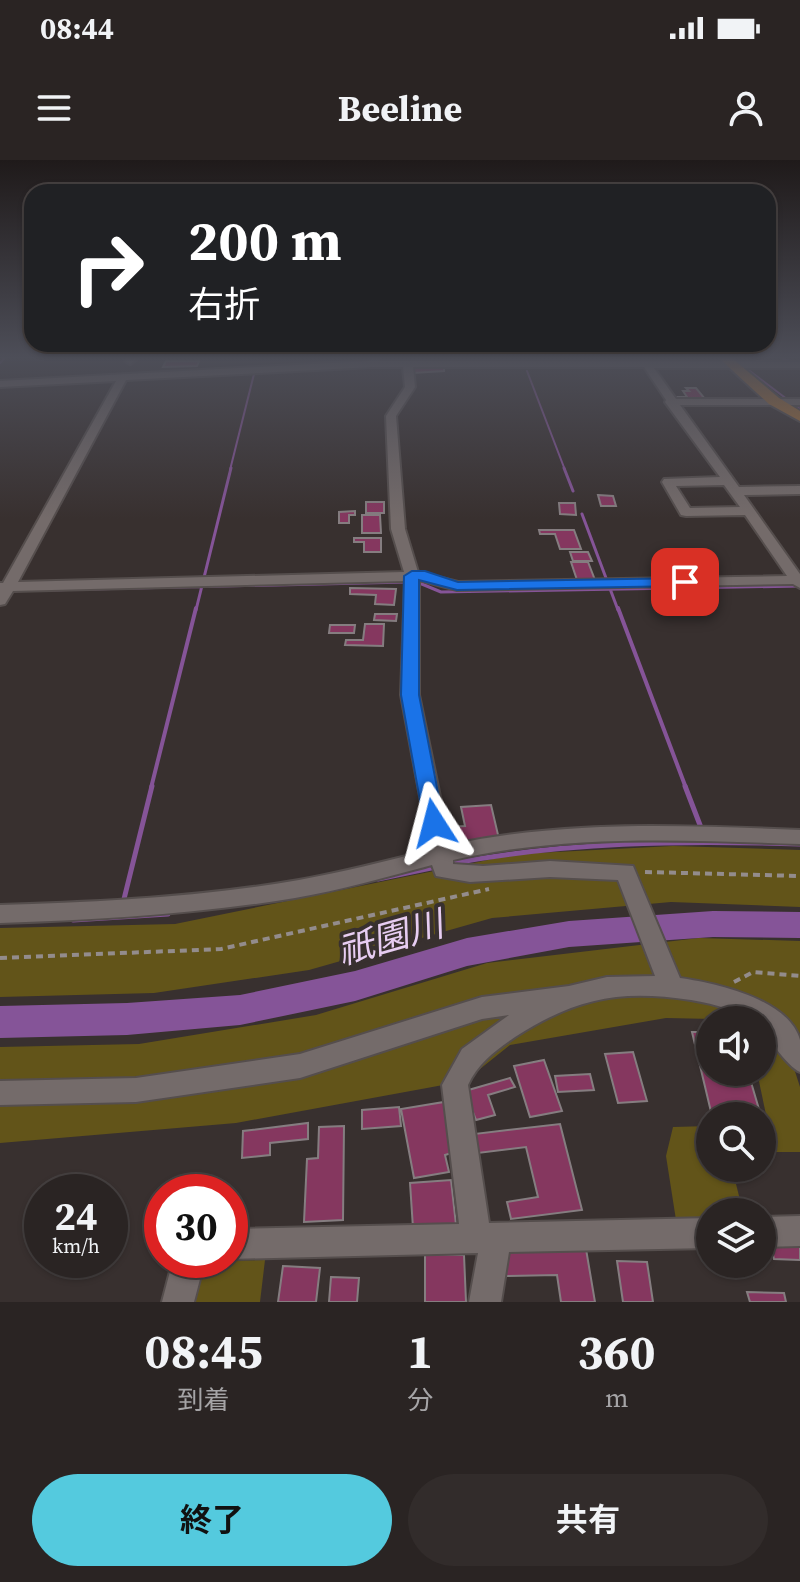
<!DOCTYPE html>
<html lang="ja">
<meta charset="utf-8">
<style>
:root{--surface:#2a2423;--page:#322c2b;--text:#f1f3f6;--muted:#a5a4a6;--line:#464141;--accent:#54cade}
body{margin:0;font-family:"Source Serif 4","Noto Sans JP",serif;background:var(--page);color:var(--text);height:100vh;display:flex;flex-direction:column;font-size:30px;white-space:nowrap}
*{box-sizing:border-box;margin:0}
p{font-size:26px;color:var(--muted)}
.icon{flex:none;width:44px;height:44px;fill:none;stroke:currentColor;stroke-width:2;stroke-linecap:round;stroke-linejoin:round}
.map{position:relative;height:1142px;overflow:hidden}
.drawer{display:flex;flex-direction:column;background:var(--surface);flex:1}
.drawer>*{flex:none}
.banner{position:absolute;left:24px;top:24px;width:752px;height:168px;border-radius:24px;box-shadow:0 2px 6px #0004,0 0 0 2px var(--line);background:#202124;color:#fff;overflow:hidden}
.controls{position:absolute;left:696px;top:846px;display:grid;gap:16px}
.controls a{display:grid;place-items:center;width:80px;height:80px;border-radius:50%;background:var(--surface);box-shadow:0 2px 6px #0004,0 0 0 2px var(--line);font-size:40px}
.speed{position:absolute;left:24px;top:1014px;display:flex;gap:16px;font-size:40px;font-weight:700;text-align:center}
.speed>*{display:grid;place-content:center;width:104px;height:104px;border-radius:50%;background:var(--surface);box-shadow:0 2px 6px #0004,0 0 0 2px var(--line);line-height:1}
.speed small{font-size:20px;font-weight:400}
.speed .limit{border:12px solid #d22;background:#fff;color:#111}
.pin{position:absolute;display:grid;place-items:center;width:68px;height:68px;color:#fff;margin:-34px;border-radius:16px;box-shadow:0 4px 12px #0006}
.me{position:absolute;width:88px;margin:-44px;rotate:351deg;stroke-linejoin:round;filter:drop-shadow(0 0 6px #0008)}
.turn{display:flex;align-items:center;gap:28px;height:168px;padding:0 32px;font-size:36px}
.turn .icon{width:104px;height:104px;stroke-width:2.5}
.turn b{display:block;font-size:56px;line-height:68px}
.eta{display:flex;justify-content:space-evenly;align-items:center;height:136px;text-align:center}
.eta b{font-size:48px;font-weight:700;line-height:56px}
.button{display:flex;gap:16px;margin-top:auto;padding:16px 32px}
.button a{flex:1;height:92px;border-radius:48px;background:var(--accent);color:#111;font-size:32px;font-weight:700;line-height:92px;text-align:center}
.button a+a{background:var(--page);color:var(--text)}
.status{display:flex;justify-content:space-between;align-items:center;height:56px;padding:0 40px;background:var(--surface);direction:ltr}
.status svg{height:22px;fill:currentColor}
header{display:flex;justify-content:space-between;align-items:center;height:104px;padding:0 32px;background:var(--surface);font-size:36px;font-weight:700}
.map>svg:first-child{display:block}
.green{fill:#625419}
.lines{fill:none;stroke-linecap:round;stroke-linejoin:round}
.stream-far3{stroke:#855498;stroke-width:2}
.stream-far2{stroke:#855498;stroke-width:3}
.stream-far1{stroke:#855498;stroke-width:4}
.stream{stroke:#855498;stroke-width:5}
.river{fill:#855498;fill-rule:evenodd}
.building{fill:#85375f;stroke:#857d80;stroke-width:2}
.minor-casing{stroke:#554e4d;stroke-width:4}
.major-casing{stroke:#554e4d;stroke-width:4}
.path{stroke:#938c8c;stroke-width:4;stroke-dasharray:7 5;stroke-linecap:butt}
.minor{fill:#746b6a;fill-rule:evenodd}
.major{fill:#ad7335;fill-rule:evenodd}
.route{fill:#1a73e8;stroke:#114b97;stroke-width:2}
.labels{text-anchor:middle;stroke-width:8;stroke-linejoin:round;paint-order:stroke}
.near-water-label{font-size:36px;font-style:italic;fill:#e7cdf2;stroke:#38302f}
</style>
<div class="status"><b>08:44</b><svg viewBox="0 0 49 12"><path d="M0 12V9h3v3zM5 12V6h3v6zM10 12V3h3v9zM15 12V0h3v12zM26 1h20v11H26zM47 4h2v5h-2z"/></svg></div>
<header><svg class="icon" aria-label="menu" viewBox="0 0 24 24"><path d="M4 6h16M4 12h16M4 18h16"/></svg>Beeline<svg class="icon" aria-label="person" viewBox="0 0 24 24"><circle cx="12" cy="8" r="4"/><path d="M4 21q1-7 8-7t8 7"/></svg></header>
<div class="map">
<svg width="800" height="1142" viewBox="0 0 800 1142">
<rect width="100%" height="100%" fill="#38302f"/>
<!-- green -->
<path class="green" d="M673 686 800 690V747L671 742 492 758 309 810 154 833 0 837V768L175 764 517 694Z
M699 778 800 781V873L762 865V860L666 858 510 885 465 921 236 963 0 983V887L139 884 316 855 487 803Z
M762 876 771 877 792 902 800 927V992H762V964H768L757 912H762Z
M710 966V1008H732L743 1052H710V1058L676 1060 666 996 673 967Z
M265 1100 260 1142H189L200 1102Z"/>
<g class="lines">
<!-- stream-far3 -->
<path class="stream-far3" d="M734 199 800 249
M783 199 800 203
M0 203 4 199
M527 211 565 310
M230 310 254 214"/>
<!-- stream-far2 -->
<path class="stream-far2" d="M564 308 573 331
M582 354 618 450
M417 422 441 432 800 426
M0 431 408 422
M196 450 231 308"/>
<!-- stream-far1 -->
<path class="stream-far1" d="M618 448 686 628
M151 628 196 448"/>
<!-- stream -->
<path class="stream" d="M685 626 700 665
M448 704C565 682 681 680 800 684
M378 719 436 707
M124 739 152 626
M73 760 168 754"/>
<!-- river -->
<path class="river" d="M713 751 800 752V778L713 777 569 787 467 806 355 841 240 865 127 875 0 878V846L127 843 240 835 355 811 467 778 569 761Z"/>
</g>
<!-- building -->
<path class="building" d="M166 201H199L197 206 163 207Z
M414 206H444V211L413 213Z
M686 228H696L705 239H680L678 237H687L683 231H689Z
M598 335 613 336 616 346H601Z
M366 342H384V353H366Z
M559 343H575L576 355 560 354Z
M355 351V355H349V363H339V352Z
M362 355H380L381 373H362Z
M539 370H574L581 389H560L555 374H540Z
M354 378H381V392H364V382H354Z
M570 392H588L592 401H573Z
M571 402H588L595 420H577Z
M350 428 396 429 394 445 375 444 376 435 350 434Z
M375 454H397L396 461 374 460Z
M365 464H384L383 486 345 485 346 480H363Z
M330 465H355L354 473H329Z
M491 645 499 679 447 682 444 667 465 666 461 647Z
M692 872H710V912H748L761 956H712Z
M633 892 647 941 618 943 605 894Z
M544 900 562 951 530 957 514 906Z
M590 914 594 930 558 932 555 916Z
M510 918 515 927 488 935 495 955 476 960 465 931Z
M444 942 455 992 445 995 449 1012 414 1018 401 949Z
M399 947 401 966 362 969V950Z
M308 963V979L270 983V995L242 998 243 971Z
M560 964 582 1050 511 1059 507 1042 538 1037 526 987 478 993 474 974Z
M344 966 343 1060 304 1062 307 999 318 998 319 967Z
M451 1020 456 1065 413 1068 410 1023Z
M770 1083 800 1084V1100L774 1099Z
M586 1089 595 1142H561L557 1115 505 1116 502 1091Z
M425 1094 464 1095 466 1142H425Z
M617 1101 647 1102 653 1142H623Z
M283 1106 320 1108 316 1142H278Z
M331 1117 359 1118 357 1142H329Z
M747 1132 784 1133 786 1142H750Z"/>
<g class="lines">
<defs>
<path id="minor" d="M127 199H137L130 204 125 201Z
M371 199H380L379 201 800 202V208H654L676 239H800V245H680L739 327 800 326V334L744 335 800 414V428L793 424 457 430 419 420V535L450 685C564 660 684 665 800 670V684C685 680 566 674 453 700V704L483 706 550 701 633 706 680 818C715 823 789 839 800 880 800 889 800 902 800 912 788 907 762 873 762 860 749 860 740 853 728 849 716 845 704 842 691 840 619 829 576 838 515 877 496 890 478 903 468 925L489 1063 710 1058V1088L509 1092 501 1142H469L478 1093 230 1099V1069L459 1064 442 925 462 889 509 855 482 859 300 918 136 942 0 945V921L136 918 300 894 482 837 569 826 607 817 655 816 618 720 550 717 470 722 436 716 432 705C387 717 341 730 295 738 197 754 99 760 0 763V745C100 742 200 737 299 720 343 712 386 701 430 690L401 535 405 421 13 431 5 444 0 445V423H3L116 221 0 227V221L369 201ZM372 207H403L405 227 386 256 391 369 404 412 18 422 126 220ZM413 207H644L666 240 665 242 720 317 664 319 662 322 681 355 686 356 745 355 787 416 458 422 418 412 405 369 396 256 415 227ZM724 325 740 347 690 348 676 326Z
M800 1056V1086L762 1087V1057Z
M173 1100H205L194 1142H162Z"/>
<path id="major" d="M720 199H733L779 238 800 251V261L769 244Z"/>
</defs>
<!-- minor casing -->
<use href="#minor" class="minor-casing"/>
<!-- major casing -->
<use href="#major" class="major-casing"/>
<!-- path -->
<path class="path" d="M645 712 800 716
M0 798 221 789 489 729
M734 822 753 812 800 816"/>
<!-- minor -->
<use href="#minor" class="minor"/>
<!-- major -->
<use href="#major" class="major"/>
</g>
<!-- sky -->
<linearGradient id="sky" x2="0" y2="1"><stop stop-color="#1f1a1a"/><stop offset="0.55" stop-color="#4d4e58"/><stop offset="1" stop-color="#4d4e58" stop-opacity="0"/></linearGradient>
<rect width="800" height="359" fill="url(#sky)"/>
<!-- route -->
<path class="route" d="M412 411H425L458 422 685 418 692 422 685 426 457 430 419 420V535L444 663 441 668H427L424 663 401 535 404 416Z"/>
<g class="labels">
<!-- near-water labels -->
<g class="near-water-label">
<text transform="translate(390 777) rotate(-16)" y="13">祇園川</text>
</g>
</g>
</svg>
<div class="controls">
<a><svg class="icon" aria-label="sound" viewBox="0 0 24 24"><path d="M4 9h4l5-4v14l-5-4H4zM17 9q2 3 0 6"/></svg></a>
<a><svg class="icon" aria-label="search" viewBox="0 0 24 24"><circle cx="10" cy="10" r="6"/><path d="M15 15l6 6"/></svg></a>
<a><svg class="icon" aria-label="layers" viewBox="0 0 24 24"><path d="M12 4l9 5-9 5-9-5zM3 14l9 5 9-5"/></svg></a>
</div>
<div class="speed"><div>24<small>km/h</small></div><div class="limit">30</div></div>
<div class="pin" style="left:685px;top:422px;background:#d93025"><svg class="icon" aria-label="arrive" viewBox="0 0 24 24"><path d="M6 21V4h12l-3 4 3 4H6"/></svg></div>
<svg class="me" style="left:434px;top:663px" viewBox="-20 -20 40 40"><path d="M0-17L14 15 0 8-14 15z" fill="#1a73e8" stroke="#fff" stroke-width="4"/></svg>
<div class="banner">
<div class="turn"><svg class="icon" aria-label="right" viewBox="0 0 24 24"><path d="M7 20v-9h11M14 6l5 5-5 5"/></svg><div><b>200 m</b>右折</div></div>
</div>
</div>
<section class="drawer">
<div class="eta">
<div><b>08:45</b><p>到着</p></div>
<div><b>1</b><p>分</p></div>
<div><b>360</b><p>m</p></div>
</div>
<div class="button"><a>終了</a><a>共有</a></div>
</section>
